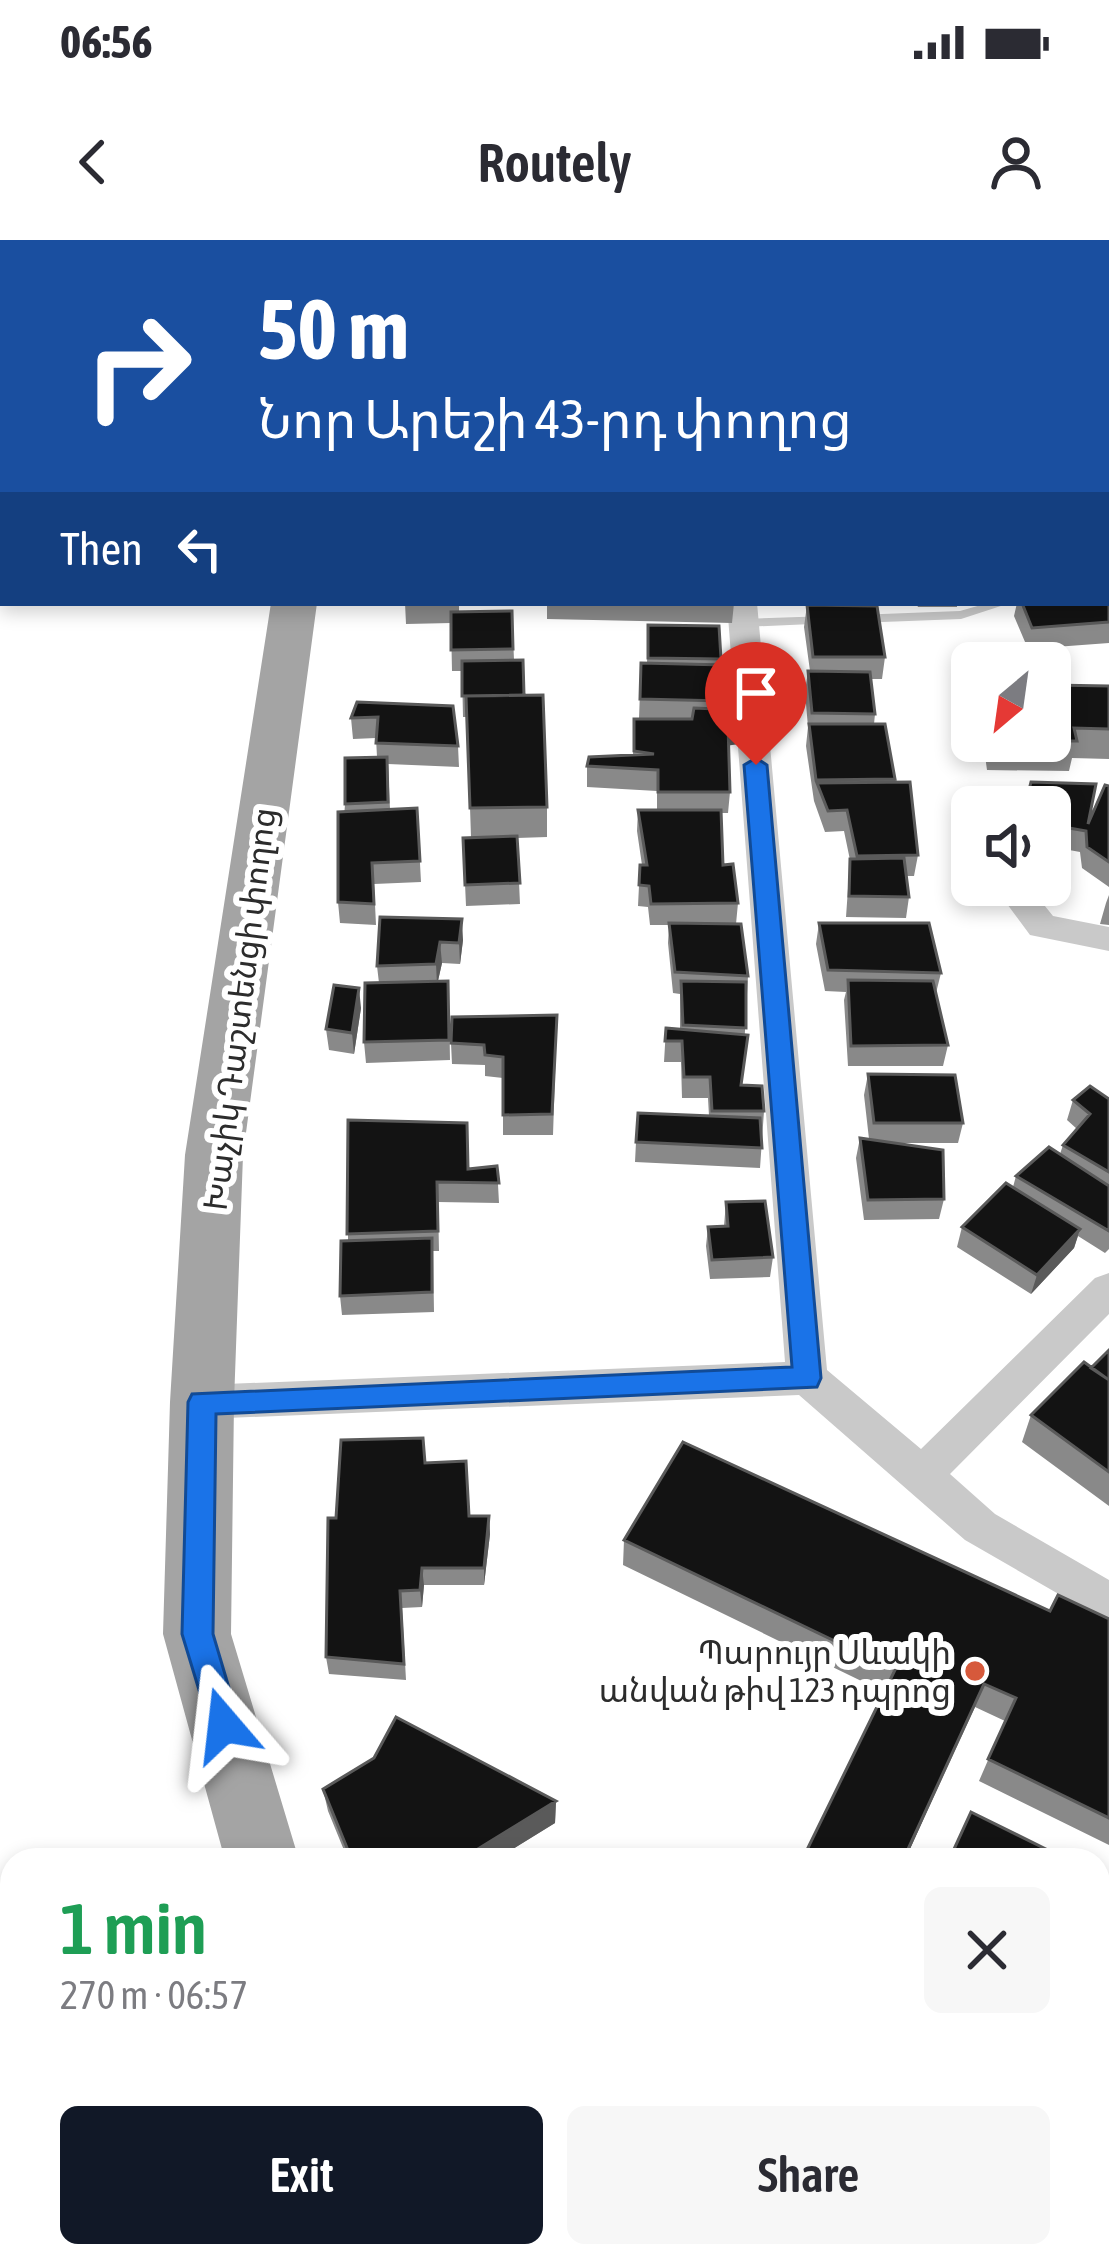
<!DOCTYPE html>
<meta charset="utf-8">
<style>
:root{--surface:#fff;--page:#f7f7f7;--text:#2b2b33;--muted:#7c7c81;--accent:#111827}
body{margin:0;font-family:"Asap Condensed","Noto Sans Armenian",sans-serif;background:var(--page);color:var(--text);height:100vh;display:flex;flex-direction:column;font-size:45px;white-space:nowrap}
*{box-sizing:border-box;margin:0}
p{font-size:39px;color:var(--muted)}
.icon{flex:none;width:66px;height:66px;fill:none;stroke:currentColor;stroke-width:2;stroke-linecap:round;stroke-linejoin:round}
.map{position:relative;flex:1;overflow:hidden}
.drawer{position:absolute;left:0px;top:1608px;width:1110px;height:420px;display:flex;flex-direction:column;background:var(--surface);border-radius:36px 36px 0 0;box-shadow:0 6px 18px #0003}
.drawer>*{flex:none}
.hud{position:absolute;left:0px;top:0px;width:1110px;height:366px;box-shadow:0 6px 18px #0003;background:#1a4fa0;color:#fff;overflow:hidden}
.needle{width:78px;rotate:209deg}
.tools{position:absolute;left:951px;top:402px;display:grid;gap:24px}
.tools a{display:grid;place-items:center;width:120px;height:120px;border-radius:18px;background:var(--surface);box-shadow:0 6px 18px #0003;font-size:60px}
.pin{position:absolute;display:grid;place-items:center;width:102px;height:102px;color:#fff;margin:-123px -51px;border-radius:50% 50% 50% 0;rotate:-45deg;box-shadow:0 0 12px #0007}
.pin .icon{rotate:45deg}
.me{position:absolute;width:132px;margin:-66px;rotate:343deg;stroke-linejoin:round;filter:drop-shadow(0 0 9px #0008)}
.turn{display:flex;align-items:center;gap:42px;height:252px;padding:0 60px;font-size:54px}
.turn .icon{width:156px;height:156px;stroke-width:2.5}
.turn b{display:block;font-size:84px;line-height:102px}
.then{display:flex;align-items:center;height:114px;padding:0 60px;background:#0003;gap:24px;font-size:45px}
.round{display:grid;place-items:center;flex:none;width:126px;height:126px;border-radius:18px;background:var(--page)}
.headline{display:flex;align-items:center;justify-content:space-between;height:204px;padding:0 60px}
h1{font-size:72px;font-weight:600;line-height:90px;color:#1e9e55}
.action{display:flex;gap:24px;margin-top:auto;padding:24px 60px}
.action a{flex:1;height:138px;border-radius:18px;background:var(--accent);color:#fff;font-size:48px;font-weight:600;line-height:138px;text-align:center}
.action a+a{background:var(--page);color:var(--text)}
.status{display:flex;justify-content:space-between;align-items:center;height:84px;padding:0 60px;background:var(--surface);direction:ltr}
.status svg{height:33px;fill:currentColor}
header{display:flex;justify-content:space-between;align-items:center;height:156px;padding:0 60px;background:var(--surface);font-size:54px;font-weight:600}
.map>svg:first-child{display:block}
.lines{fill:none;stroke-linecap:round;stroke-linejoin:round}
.service{fill:#c9c9c9;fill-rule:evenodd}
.minor{fill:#c9c9c9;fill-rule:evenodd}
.primary{fill:#a4a4a4;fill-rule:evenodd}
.wall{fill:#898989}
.shaded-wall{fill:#5a5a5a}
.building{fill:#131313;stroke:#5a5a5a;stroke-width:3}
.route{fill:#1a73e8;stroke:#114b97;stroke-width:3}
.poi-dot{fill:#d6593b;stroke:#fff;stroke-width:4.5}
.labels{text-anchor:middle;stroke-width:12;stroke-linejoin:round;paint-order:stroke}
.street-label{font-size:33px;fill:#2c2c2c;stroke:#fff}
.poi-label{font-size:33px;fill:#2c2c2c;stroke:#fff;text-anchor:end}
</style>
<div class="status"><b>06:56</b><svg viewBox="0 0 49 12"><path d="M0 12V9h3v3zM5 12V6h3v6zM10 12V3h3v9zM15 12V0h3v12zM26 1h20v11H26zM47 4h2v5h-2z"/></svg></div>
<header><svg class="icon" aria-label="back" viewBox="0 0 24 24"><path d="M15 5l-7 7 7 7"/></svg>Routely<svg class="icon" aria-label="person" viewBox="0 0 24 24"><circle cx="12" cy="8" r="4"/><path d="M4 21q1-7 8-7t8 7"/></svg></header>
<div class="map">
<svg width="1109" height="2028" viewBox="0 0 1109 2028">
<rect width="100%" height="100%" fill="#fff"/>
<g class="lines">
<!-- service -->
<path class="service" d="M132 0H144L141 3H129Z
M3 92V100L0 101V93Z
M1107 330H1109L1107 339Z
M988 363H1010L961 379 856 383 849 379 856 375 960 371Z
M829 376 836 380 834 383 744 387 737 383 744 379Z"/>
<!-- minor -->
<path class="minor" d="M727 363H757L827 1130 921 1209 1095 1038 1109 1033V1074L950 1234 995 1274 1109 1340V1383L965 1300 799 1155 202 1179 187 1174 181 1162 187 1150 202 1145 785 1122Z
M993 645H1028L1053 676 1109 687V711L1030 695Z
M1109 1993V2028H1076L1081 2016H1098V1998Z"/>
<!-- primary -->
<path class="primary" d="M346 0H384L345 3Z
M271 363H317L243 915 234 1162 231 1394 299 1620H225L163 1394 170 1162 185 915Z
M374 2016H502L507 2028H379Z"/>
</g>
<!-- wall -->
<path class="wall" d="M664 0H722V3H665Z
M738 0H791V3H738Z
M885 0H1009V3H886Z
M1107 48H1109V111H1107Z
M1109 348V403L1028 409 1014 376 1017 363H1107Z
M405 363H459V372L512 371 514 420 524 455 547 567V597L517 598 520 664 466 666 463 598 471 597 467 477H463L462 431H452L451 383 406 384Z
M547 363H734L732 383 547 379Z
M916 363H957V367H918Z
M807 365 885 417 882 439H871L875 474 874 484 895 539 918 615 914 636H906L909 657 906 678 846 677 850 620 844 591 825 592 814 561 806 506 808 487 805 452 808 431H810L804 387Z
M648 385 721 419 725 470 740 483 738 504 728 505 730 552 728 573H721L723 625 738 663 736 684 748 736 742 845 764 871 760 928 635 922 636 902 709 876 708 858H682L681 822H664L666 788 680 789V754L673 753 668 703 669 685H650L648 667 638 666 640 625H642L637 591 638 570H657V551L587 547V526L633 515 634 479H639L641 423 647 424Z
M1109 446V519L1072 518 1069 531 987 530 983 501H1050Z
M357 462 458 506 459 527 388 524 390 569 417 568 421 642 374 644 376 685 340 683 338 662 345 564 377 517 376 498 353 499 351 478Z
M1031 542 1096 544 1088 584 1109 546V647L1082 628 1080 612 1053 607 1059 585 1050 583V567H1025Z
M1109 655V685L1100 684 1106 663Z
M380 677 463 700 460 724 442 723 438 741 449 762 450 820 366 823 364 802 379 743 377 726Z
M819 683 941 733 936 753 948 805 943 826H848L844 760 846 752 825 751 816 704Z
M361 768 354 814 329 810 326 789Z
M557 775 553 895H503V838L485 836V825L452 824 451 803Z
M868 834 963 883 958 903H897L944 959 939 979 864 980 856 918 860 898 869 899 864 855Z
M1109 859V1009L1105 1013 1078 996 1074 1008 1031 1054 957 1007 962 987 1013 947 1016 936 1060 914 1063 905 1077 889 1067 880 1073 860Z
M348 880 469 929 497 926 499 963 438 962 439 1011H433L434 1072 342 1075 340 1056 348 1001Z
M726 962 773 1017 770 1037 710 1039 706 1006 708 987 724 986Z
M1109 1110V1266L1022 1202 1031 1175 1091 1128Z
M425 1223 469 1276H489L490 1294 484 1345H424L422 1367 402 1368 406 1440 329 1434 326 1417 336 1278Z
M624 1300 1050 1371 1109 1379V1605L979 1541 1005 1481 975 1467 905 1620H802L884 1452 623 1325Z
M323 1549 556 1561 555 1583 495 1620H348L328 1571Z"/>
<!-- shaded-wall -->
<path class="shaded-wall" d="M740 483 738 504 726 506 728 485Z
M462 679 463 700 460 724 459 703Z
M440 702 442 723 437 745 436 724Z
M359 748 361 768 354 814 352 793Z
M1080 989 1074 1008 1031 1054 1037 1035Z
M489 1276 490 1294 484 1345V1328Z
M422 1328 424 1345 422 1367 420 1350Z
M984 1444 905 1620H903Z
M556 1561 555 1583 495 1620H460Z
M571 2016H588L566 2028H560V2022Z"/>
<!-- building -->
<path class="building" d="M414 0 503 3H415Z
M513 0H569V3H513Z
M636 1V3L603 2Z
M1107 115 1109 116V156H1107Z
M1109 348V382L1032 388 1022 363H1107V349Z
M807 365 877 366 885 417H813Z
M512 371 513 409 451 410V372Z
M648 385 719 386 721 419 648 418Z
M523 420 524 455 462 456V421Z
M641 423 725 425V461L640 459Z
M808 431 870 432 875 474 812 473Z
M1050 445 1109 446V489L1074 488 1077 501H1050Z
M543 455 547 567 470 568 466 456Z
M357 462 453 466 458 506 376 503 378 477 351 478Z
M694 468 738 470 740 483 728 485 730 552H658V530L587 526 589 517 654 514 634 511V479H692Z
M809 484H885L895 539 816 540Z
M387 517 388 562 345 564V518Z
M910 542 918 615 857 616 847 570 828 571 817 543Z
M1031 542 1096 544 1088 584 1105 545 1109 546V622L1087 607 1086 591 1058 586 1065 564 1028 554Z
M417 568 420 621 372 623 374 664 338 662V572Z
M638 570H721L723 625 733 624 738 663 651 664 649 646 639 645 640 625H647Z
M517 596 520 643 465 645 463 598Z
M904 618 909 657 849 656 850 619Z
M380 677 462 679 459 703 440 702 436 724 377 726Z
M669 683 741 684 748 736 675 732Z
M819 683H929L941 733 828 730Z
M848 740 933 741 948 805 851 806Z
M448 741 449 800 364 802 365 743Z
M681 741 746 742V788L683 785Z
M334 745 359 748 352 793 326 789Z
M557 775 552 874 503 875V817L485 815 484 805 451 803 452 777Z
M666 788 748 795 741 845 762 846 764 871H712L710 837H684L682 801H665Z
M868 834 955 835 963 883H874Z
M1090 846 1109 859V932L1063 905 1090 874 1073 860Z
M638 873 760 878 762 908 636 902Z
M348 880 467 883 468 929 497 926 499 943 437 942 438 991 347 994Z
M860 898 943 910 944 959 868 960Z
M1049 907 1109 946V991L1016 936Z
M1006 943 1080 989 1037 1035 962 987Z
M765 961 773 1017 712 1020 708 987 728 986 726 962Z
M432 998V1052L340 1056 341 1001Z
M1109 1110V1140L1091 1128Z
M1084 1122 1109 1140V1232L1031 1175Z
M423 1198 425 1223 466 1221 469 1276H489L484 1328H422L420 1350 400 1351 404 1424 326 1417 328 1278H336L341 1200Z
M683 1202 1050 1371 1058 1355 1109 1379V1578L988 1519 1016 1458 984 1444 903 1620H802L895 1430 624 1300Z
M396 1477 556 1561 460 1620H409L407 1614 393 1620H352L323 1549 374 1518Z
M971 1572 1068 1620H949Z
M774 2016H936L931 2028H768Z"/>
<!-- route -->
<path class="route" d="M756 518 767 525 821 1138 817 1147 216 1174 213 1394 240 1485 236 1496 224 1500 213 1496 182 1394 188 1162 192 1154 792 1127 744 525Z"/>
<!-- markers -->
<circle class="poi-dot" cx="975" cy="1431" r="12"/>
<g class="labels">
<!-- street labels -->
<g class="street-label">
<text transform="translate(239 769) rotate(-83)" y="12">Խաչիկ Դաշտենցի փողոց</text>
</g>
<!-- poi labels -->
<g class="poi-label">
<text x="951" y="1424">Պարույր Սևակի<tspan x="951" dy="38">անվան թիվ 123 դպրոց</tspan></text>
</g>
</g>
</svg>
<div class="tools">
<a><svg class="needle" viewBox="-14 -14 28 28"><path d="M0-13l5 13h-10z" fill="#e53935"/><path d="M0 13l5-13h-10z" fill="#7c7c81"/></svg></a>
<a><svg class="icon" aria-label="sound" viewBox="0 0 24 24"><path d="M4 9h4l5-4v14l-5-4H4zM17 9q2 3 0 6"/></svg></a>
</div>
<div class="pin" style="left:756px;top:525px;background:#d93025"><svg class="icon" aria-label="arrive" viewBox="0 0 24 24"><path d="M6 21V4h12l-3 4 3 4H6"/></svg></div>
<svg class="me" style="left:224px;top:1485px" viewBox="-20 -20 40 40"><path d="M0-17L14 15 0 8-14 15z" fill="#1a73e8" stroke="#fff" stroke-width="4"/></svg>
<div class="hud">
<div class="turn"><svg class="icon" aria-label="right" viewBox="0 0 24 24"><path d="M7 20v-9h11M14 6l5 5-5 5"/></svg><div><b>50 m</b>Նոր Արեշի 43-րդ փողոց</div></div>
<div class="then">Then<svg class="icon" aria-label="left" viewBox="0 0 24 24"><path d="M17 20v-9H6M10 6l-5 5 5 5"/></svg></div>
</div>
<section class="drawer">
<div class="headline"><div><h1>1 min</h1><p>270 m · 06:57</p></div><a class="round"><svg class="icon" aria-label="close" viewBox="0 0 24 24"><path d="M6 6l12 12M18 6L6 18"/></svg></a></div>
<div class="action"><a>Exit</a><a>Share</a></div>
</section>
</div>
